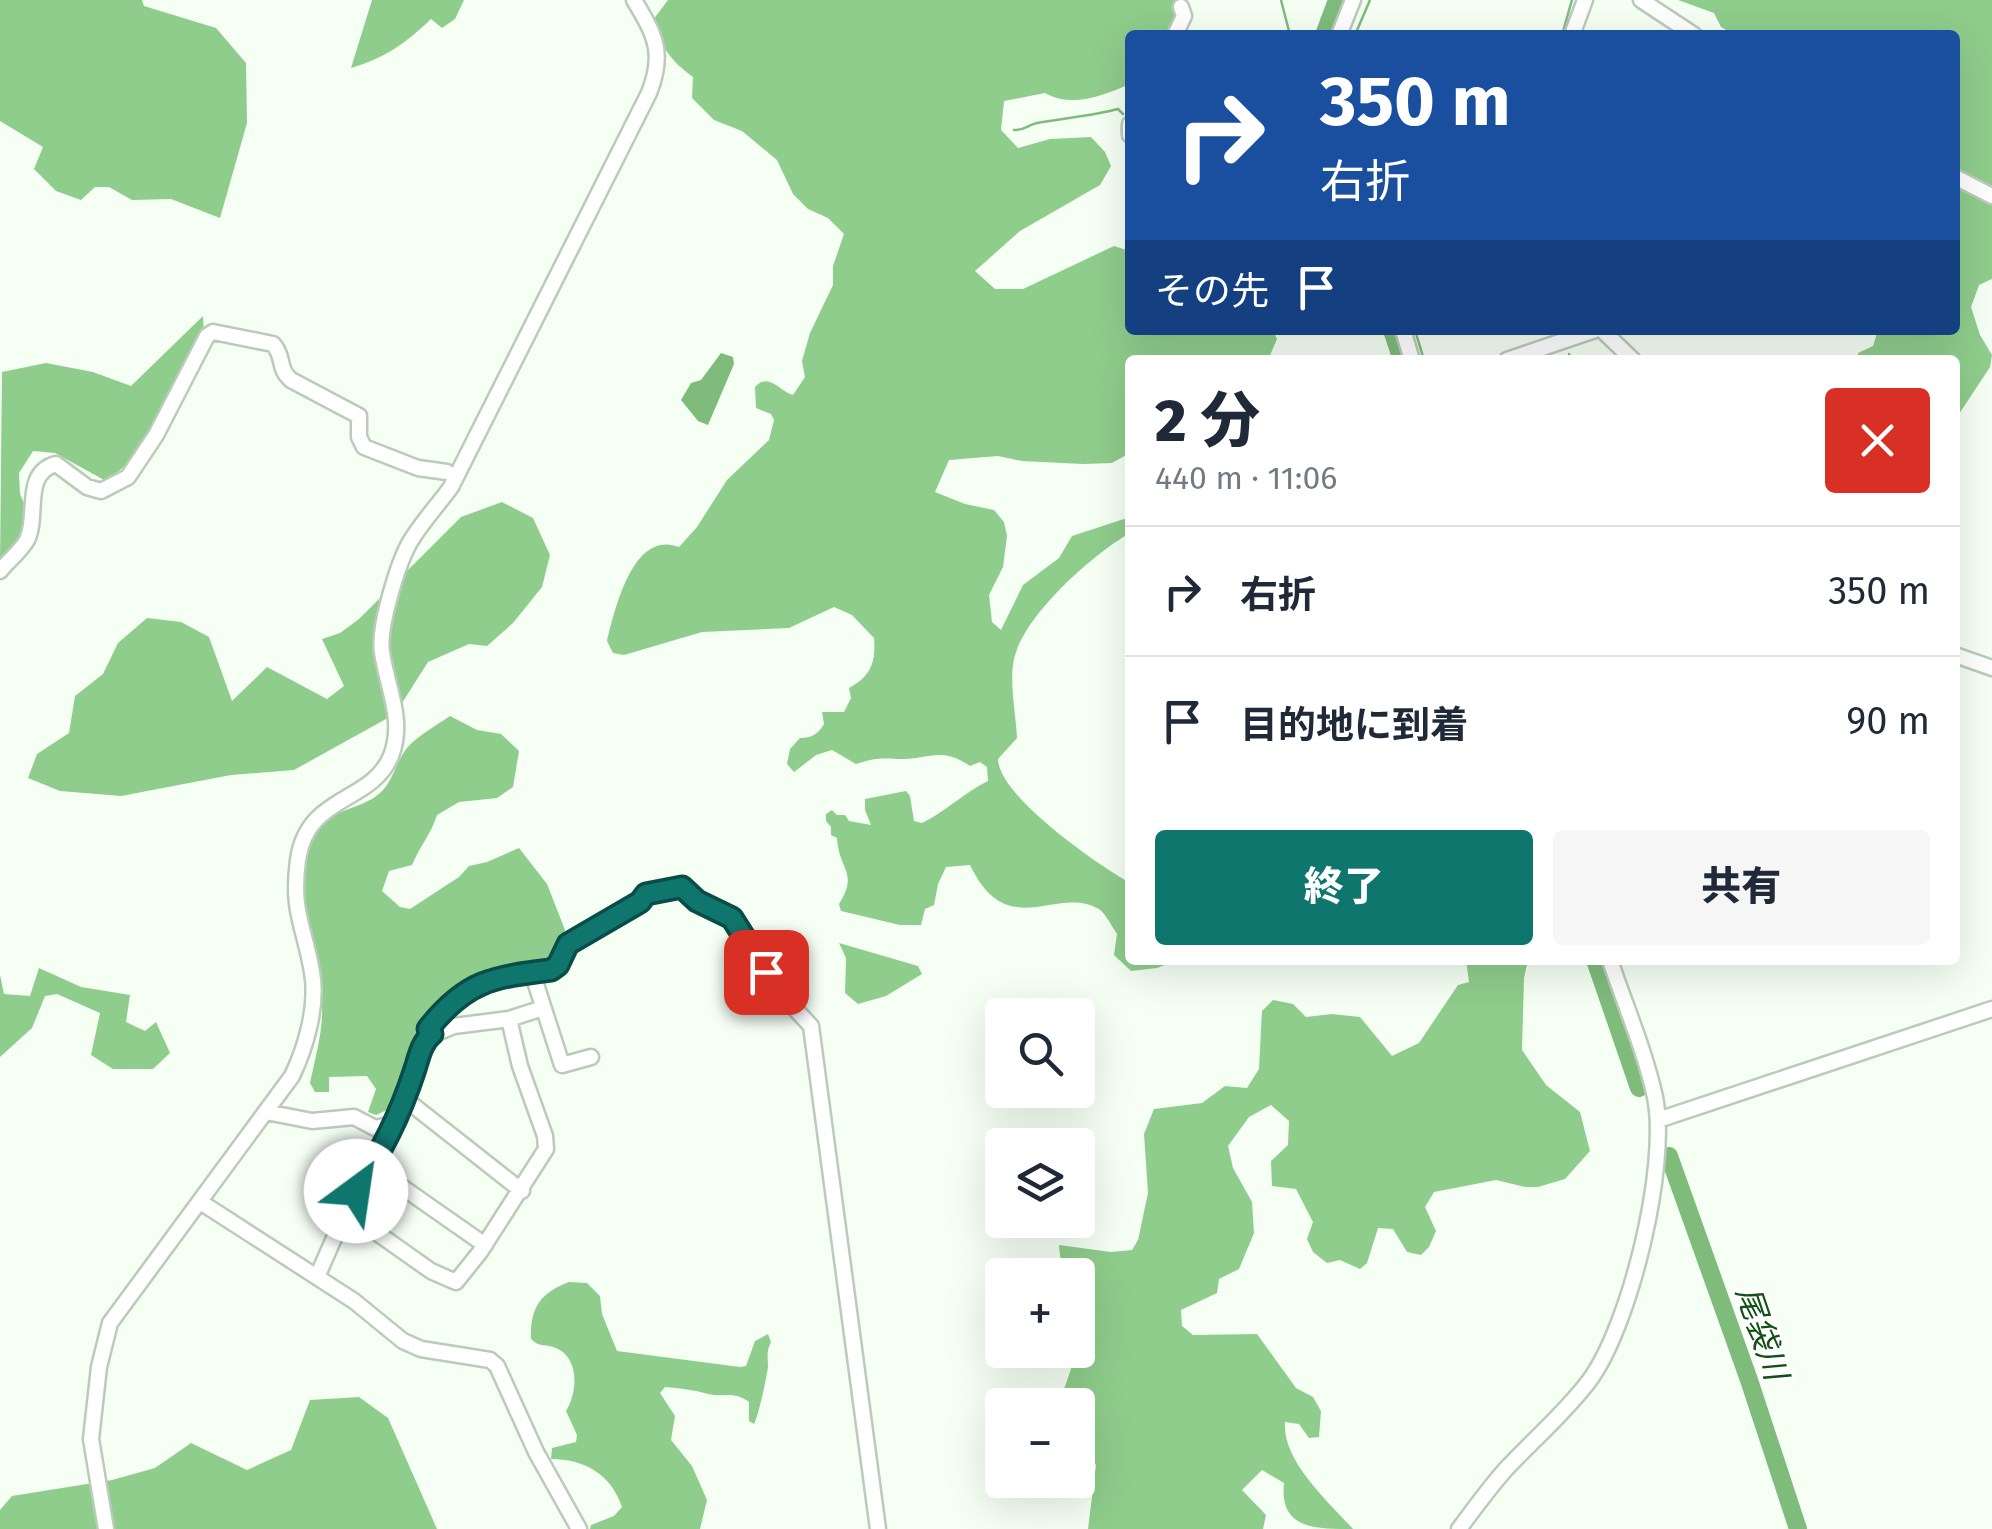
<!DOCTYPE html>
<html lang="ja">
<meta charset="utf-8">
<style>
:root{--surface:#fff;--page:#f6f6f7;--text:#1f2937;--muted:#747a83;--line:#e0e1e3;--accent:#0f766e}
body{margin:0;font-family:"Fira Sans","Noto Sans JP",sans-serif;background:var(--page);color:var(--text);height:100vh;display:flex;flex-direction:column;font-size:38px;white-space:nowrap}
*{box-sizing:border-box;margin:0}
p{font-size:32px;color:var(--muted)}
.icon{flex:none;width:55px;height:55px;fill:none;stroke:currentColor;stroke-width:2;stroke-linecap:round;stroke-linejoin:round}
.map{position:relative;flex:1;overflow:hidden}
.sheet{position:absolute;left:1125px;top:355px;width:835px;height:610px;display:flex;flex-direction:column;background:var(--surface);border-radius:10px;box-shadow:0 10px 40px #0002}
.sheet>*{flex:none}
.banner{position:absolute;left:1125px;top:30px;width:835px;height:305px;border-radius:10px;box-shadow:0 10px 40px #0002;background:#1a4fa0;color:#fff;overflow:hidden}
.tools{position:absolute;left:985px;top:998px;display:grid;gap:20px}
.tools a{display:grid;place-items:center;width:110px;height:110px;border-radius:10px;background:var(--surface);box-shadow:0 10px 40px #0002;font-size:50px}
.pin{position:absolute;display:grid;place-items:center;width:85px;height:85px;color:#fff;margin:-42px;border-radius:20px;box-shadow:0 5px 15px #0006}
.me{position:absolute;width:110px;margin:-55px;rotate:31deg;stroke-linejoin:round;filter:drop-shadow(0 0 8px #0008)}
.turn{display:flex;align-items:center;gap:35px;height:210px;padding:0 30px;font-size:45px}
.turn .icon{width:130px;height:130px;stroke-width:2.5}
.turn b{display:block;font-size:70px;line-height:85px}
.then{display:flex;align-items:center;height:95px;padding:0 30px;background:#0003;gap:20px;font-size:38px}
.round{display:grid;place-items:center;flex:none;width:105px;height:105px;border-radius:10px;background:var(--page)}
.overview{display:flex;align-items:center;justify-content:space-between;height:170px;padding:0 30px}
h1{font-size:60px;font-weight:800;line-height:75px}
.primary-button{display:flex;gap:20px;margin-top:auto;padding:20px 30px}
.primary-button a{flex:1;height:115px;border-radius:10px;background:var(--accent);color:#fff;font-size:40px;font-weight:800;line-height:115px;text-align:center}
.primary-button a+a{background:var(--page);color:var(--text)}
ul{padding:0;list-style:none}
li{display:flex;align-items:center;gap:30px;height:130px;padding:0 30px;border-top:2px solid var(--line)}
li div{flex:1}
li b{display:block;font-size:38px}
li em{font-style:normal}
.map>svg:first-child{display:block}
.forest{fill:#8fcd8c}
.water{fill:#7fbc7c}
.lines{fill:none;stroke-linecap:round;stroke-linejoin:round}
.stream{stroke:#7fbc7c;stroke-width:2.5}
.river{stroke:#7fbc7c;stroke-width:18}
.minor-casing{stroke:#bbcbb9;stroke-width:19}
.minor{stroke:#fff;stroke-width:14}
.route-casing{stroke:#0a4d48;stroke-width:25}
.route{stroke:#0f766e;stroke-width:18}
.labels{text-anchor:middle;stroke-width:8;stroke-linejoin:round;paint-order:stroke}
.water-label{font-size:32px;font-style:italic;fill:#125113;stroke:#fff}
</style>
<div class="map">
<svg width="1992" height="1529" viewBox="0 0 1992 1529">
<rect width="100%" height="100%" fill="#f5fff4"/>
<!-- forest -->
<path class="forest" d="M0 0H142L144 6 216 28 246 63 247 123 220 218 171 199 132 200 109 187H95L81 200 56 191 34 169 43 147 0 121Z
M372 0H464L455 19 442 28 431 19C406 43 385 58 351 68Z
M668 0H1180L1176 28 1167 35H1130L1128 85C1101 96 1072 108 1045 93L1004 101 1001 130 1018 148 1050 139 1091 137 1105 152 1111 166 1100 185 1020 231 975 271 995 289H1023L1114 246 1130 251V330H1273L1277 339 1268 360H1130V453L1112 463 1083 464 1022 461 998 456 949 460 935 492 965 504 994 510 1004 522 1007 536 1003 567 989 595 992 622 1001 630 1023 585 1059 558 1072 536 1130 517V533C1092 555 1024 615 1014 659 1009 683 1016 714 1017 738L998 759C999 797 1098 865 1130 883V960H1178L1157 968 1131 971 1114 955 1117 934C1112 927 1106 914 1099 909 1056 884 1008 944 970 865L946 867 938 884 934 905 925 909 921 925H900L841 911 839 904C859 872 839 871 837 838L831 835V827L826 821V814L832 810 837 815H845L849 821 871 825 865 810V799L906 791 910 796 914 821 922 823C947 811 963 793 988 781L987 767 980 762 970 766C944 748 933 757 906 759 882 759 881 756 856 764L832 750 816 755 794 772 787 764 790 749 800 738C812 738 818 734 824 724L822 712H844L851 698 849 688C871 676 876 662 874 638L852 615 834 607 789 628 702 632 624 655 613 653 607 641C615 609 633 529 679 547L697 527 727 480 769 440 774 420 771 414 756 408 755 387C769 372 778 390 793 395L805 377 802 361 810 333 833 285V266L844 234 828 218 808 209 793 194 777 160 742 131 714 120 692 98 693 77C671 61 661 47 653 20Z
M1678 0H1992V279L1979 285 1971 307 1980 335 1992 355 1990 367 1955 420V360H1858V353L1873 346 1878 330H1955V35H1735L1721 27 1714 13Z
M203 316 204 334 153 425 130 462 106 481 55 453 33 451 19 473 20 494 27 511 26 534 0 563 2 372 46 363 93 372 131 386Z
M502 502 533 518 550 555 542 587 513 623 487 646 469 644 428 662 395 714 294 770 231 775 121 796 60 791 28 778 37 754 69 733 75 696 103 674 118 643 147 618 181 622 209 637 232 701 267 667 327 699 344 686 322 639 340 633 359 619 461 517Z
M450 716 477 730 501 734 519 751 513 787 497 798 459 802 437 815C431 834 420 846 412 865L389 871 382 891 400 907 410 909 459 877 469 866 487 862 519 848 547 884 565 930 556 958 468 982 423 1028 389 1109 376 1115 368 1112 376 1089 367 1076 329 1077V1092H315L310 1083C315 1059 323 1031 322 1007 320 956 285 879 314 833 331 806 365 811 384 789 394 777 397 760 407 748 417 736 437 725 450 716Z
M839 943 918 966 922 974 886 996 858 1004 845 993 846 958Z
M1466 960H1528L1524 978 1522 1050 1546 1085 1580 1112 1590 1151 1565 1179 1538 1187H1525L1496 1180 1434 1192 1425 1207 1436 1231 1429 1247 1421 1255 1407 1252 1393 1229 1378 1228 1367 1263 1360 1269 1340 1260 1327 1263 1313 1252 1307 1239 1313 1222 1296 1189 1272 1186 1271 1161 1288 1145 1289 1121 1271 1105 1249 1117 1228 1146 1233 1168 1252 1202 1254 1233 1239 1269 1219 1279 1217 1293 1181 1310 1182 1326 1193 1335 1257 1334 1296 1388 1313 1397 1321 1411 1319 1437 1309 1438 1299 1424 1285 1422C1282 1461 1328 1501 1353 1529 1315 1529 1279 1529 1284 1483L1262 1470 1242 1490 1266 1515 1263 1529H1088L1096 1465 1078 1446V1405H1032L1062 1395 1071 1369 1063 1350H1078V1275H1062L1059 1245 1111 1252 1132 1250 1138 1240 1148 1193 1144 1134 1154 1109 1202 1103 1225 1086 1247 1088 1259 1069 1262 1011 1273 1000 1293 1004 1306 1017 1332 1014 1360 1017 1392 1056 1419 1043 1458 985 1469 982Z
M39 968 81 987 130 995 126 1022 145 1031 156 1022 170 1053 153 1069H113L91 1055 100 1013 57 994 45 996 32 1028 0 1057V975L4 994 30 996Z
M569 1282 587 1283 600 1296 602 1314 617 1351 740 1367 746 1366 755 1341 768 1334 771 1342C766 1352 768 1357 768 1367 767 1376 758 1418 754 1424L749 1421V1402C733 1390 724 1398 708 1394 694 1390 680 1388 665 1387L660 1393 675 1416 671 1440 692 1466 707 1500 700 1529H590L591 1525 614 1516 622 1507C611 1474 584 1459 551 1459L552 1448 576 1442 577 1435 566 1411C578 1392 580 1355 553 1347 543 1344 539 1347 531 1339 530 1308 540 1293 569 1282Z
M359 1397 388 1418 437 1529H0V1510L12 1496 112 1480 155 1468 191 1443 247 1470 291 1450 310 1400Z"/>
<!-- water -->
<path class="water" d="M721 353 733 357 734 364 708 425 698 421 681 400 691 383 701 380Z"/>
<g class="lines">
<!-- stream -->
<path class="stream" d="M1281 0 1290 35
M1355 35 1370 0
M1562 35 1572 0
M1122 125V134L1130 145
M1014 130C1024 131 1027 125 1037 123 1064 118 1092 116 1118 109L1123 114
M1384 330 1394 360
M1415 330 1424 360
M1569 354 1572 360"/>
<!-- river -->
<path class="river" d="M1324 35 1337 0
M1392 330 1402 360
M1595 960 1639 1088
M1669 1156 1749 1380 1798 1529"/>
<defs>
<path id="minor" d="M1641 0 1694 35
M1175 35 1184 16 1181 7
M1339 35 1353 0
M1572 35 1585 0
M1130 124V135
M1955 177 1992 196
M1403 330 1412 360
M1602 330 1633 360
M1507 360 1595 330
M0 571C8 561 21 551 27 540 39 516 22 473 56 464L87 487 101 491 128 477 156 435 207 336 213 332 273 344C285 357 277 368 291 380L359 416V437L364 447 418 468 447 472
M1955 655 1992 668
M432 1034 428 1029C464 985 479 984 532 972
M591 1057 562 1065 532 972 551 970 558 965 568 944 639 902C650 889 666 889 682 887L697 901 732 919 782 995 811 1026 878 1529
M405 1099 522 1191
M266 1112 312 1121 354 1117 375 1128 397 1123
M1658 1120 1992 1009
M372 1166 485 1245
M202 1203 354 1301 403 1341 421 1349 490 1360 497 1366 536 1452 579 1529
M346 1211 431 1271 456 1282 480 1252 546 1149 545 1136 520 1066 509 1019
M317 1277 346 1211 397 1123 427 1037 454 1026 509 1019 543 1008
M106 1529 91 1439 99 1367 110 1323 292 1076C306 1047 318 1005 312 972 304 925 291 912 298 860 307 794 371 804 391 756 405 720 387 688 382 652 378 628 398 563 410 542 422 522 438 505 451 487L649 93C665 53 655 35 634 0
M1459 1529C1474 1509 1489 1488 1506 1469 1533 1440 1565 1413 1589 1381 1630 1326 1669 1165 1655 1097 1645 1051 1625 1005 1610 960"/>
</defs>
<!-- minor casing -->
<use href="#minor" class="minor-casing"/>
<!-- minor -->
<use href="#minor" class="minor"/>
</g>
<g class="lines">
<defs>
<path id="route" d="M356 1191C383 1148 399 1118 415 1069 419 1056 422 1042 432 1034L428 1029C466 981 492 977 551 970L558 965 568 944 640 902 646 894 682 887 697 901 732 918 766 972"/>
</defs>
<!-- route casing -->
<use href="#route" class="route-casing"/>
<!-- route -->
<use href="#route" class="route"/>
</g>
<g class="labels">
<!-- water labels -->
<g class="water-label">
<text transform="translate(1762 1333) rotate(71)" y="11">尾袋川</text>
</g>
</g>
</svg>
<div class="tools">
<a><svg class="icon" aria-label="search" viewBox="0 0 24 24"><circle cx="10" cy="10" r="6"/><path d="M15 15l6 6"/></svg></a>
<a><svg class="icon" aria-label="layers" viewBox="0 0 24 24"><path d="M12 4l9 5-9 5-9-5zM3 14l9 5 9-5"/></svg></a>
<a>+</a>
<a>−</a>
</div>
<div class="pin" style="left:766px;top:972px;background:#d93025"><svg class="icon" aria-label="arrive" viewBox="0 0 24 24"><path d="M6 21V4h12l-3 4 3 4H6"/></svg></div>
<svg class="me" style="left:356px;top:1191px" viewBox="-20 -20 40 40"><circle r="19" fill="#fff"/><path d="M0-13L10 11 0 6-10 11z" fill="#0f766e"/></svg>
<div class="banner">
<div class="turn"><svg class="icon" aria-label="right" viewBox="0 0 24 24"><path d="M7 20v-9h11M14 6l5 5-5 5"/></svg><div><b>350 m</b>右折</div></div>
<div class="then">その先<svg class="icon" aria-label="arrive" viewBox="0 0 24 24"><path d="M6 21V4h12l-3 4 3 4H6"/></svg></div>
</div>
<section class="sheet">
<div class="overview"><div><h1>2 分</h1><p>440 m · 11:06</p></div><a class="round" style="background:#d93025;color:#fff"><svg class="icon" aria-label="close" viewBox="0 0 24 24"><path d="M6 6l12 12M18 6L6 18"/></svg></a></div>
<ul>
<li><svg class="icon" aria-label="right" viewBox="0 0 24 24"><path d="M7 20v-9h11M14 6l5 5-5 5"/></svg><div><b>右折</b></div><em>350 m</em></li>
<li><svg class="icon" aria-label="arrive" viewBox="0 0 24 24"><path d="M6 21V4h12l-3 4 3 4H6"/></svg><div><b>目的地に到着</b></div><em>90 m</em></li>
</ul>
<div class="primary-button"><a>終了</a><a>共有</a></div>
</section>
</div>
